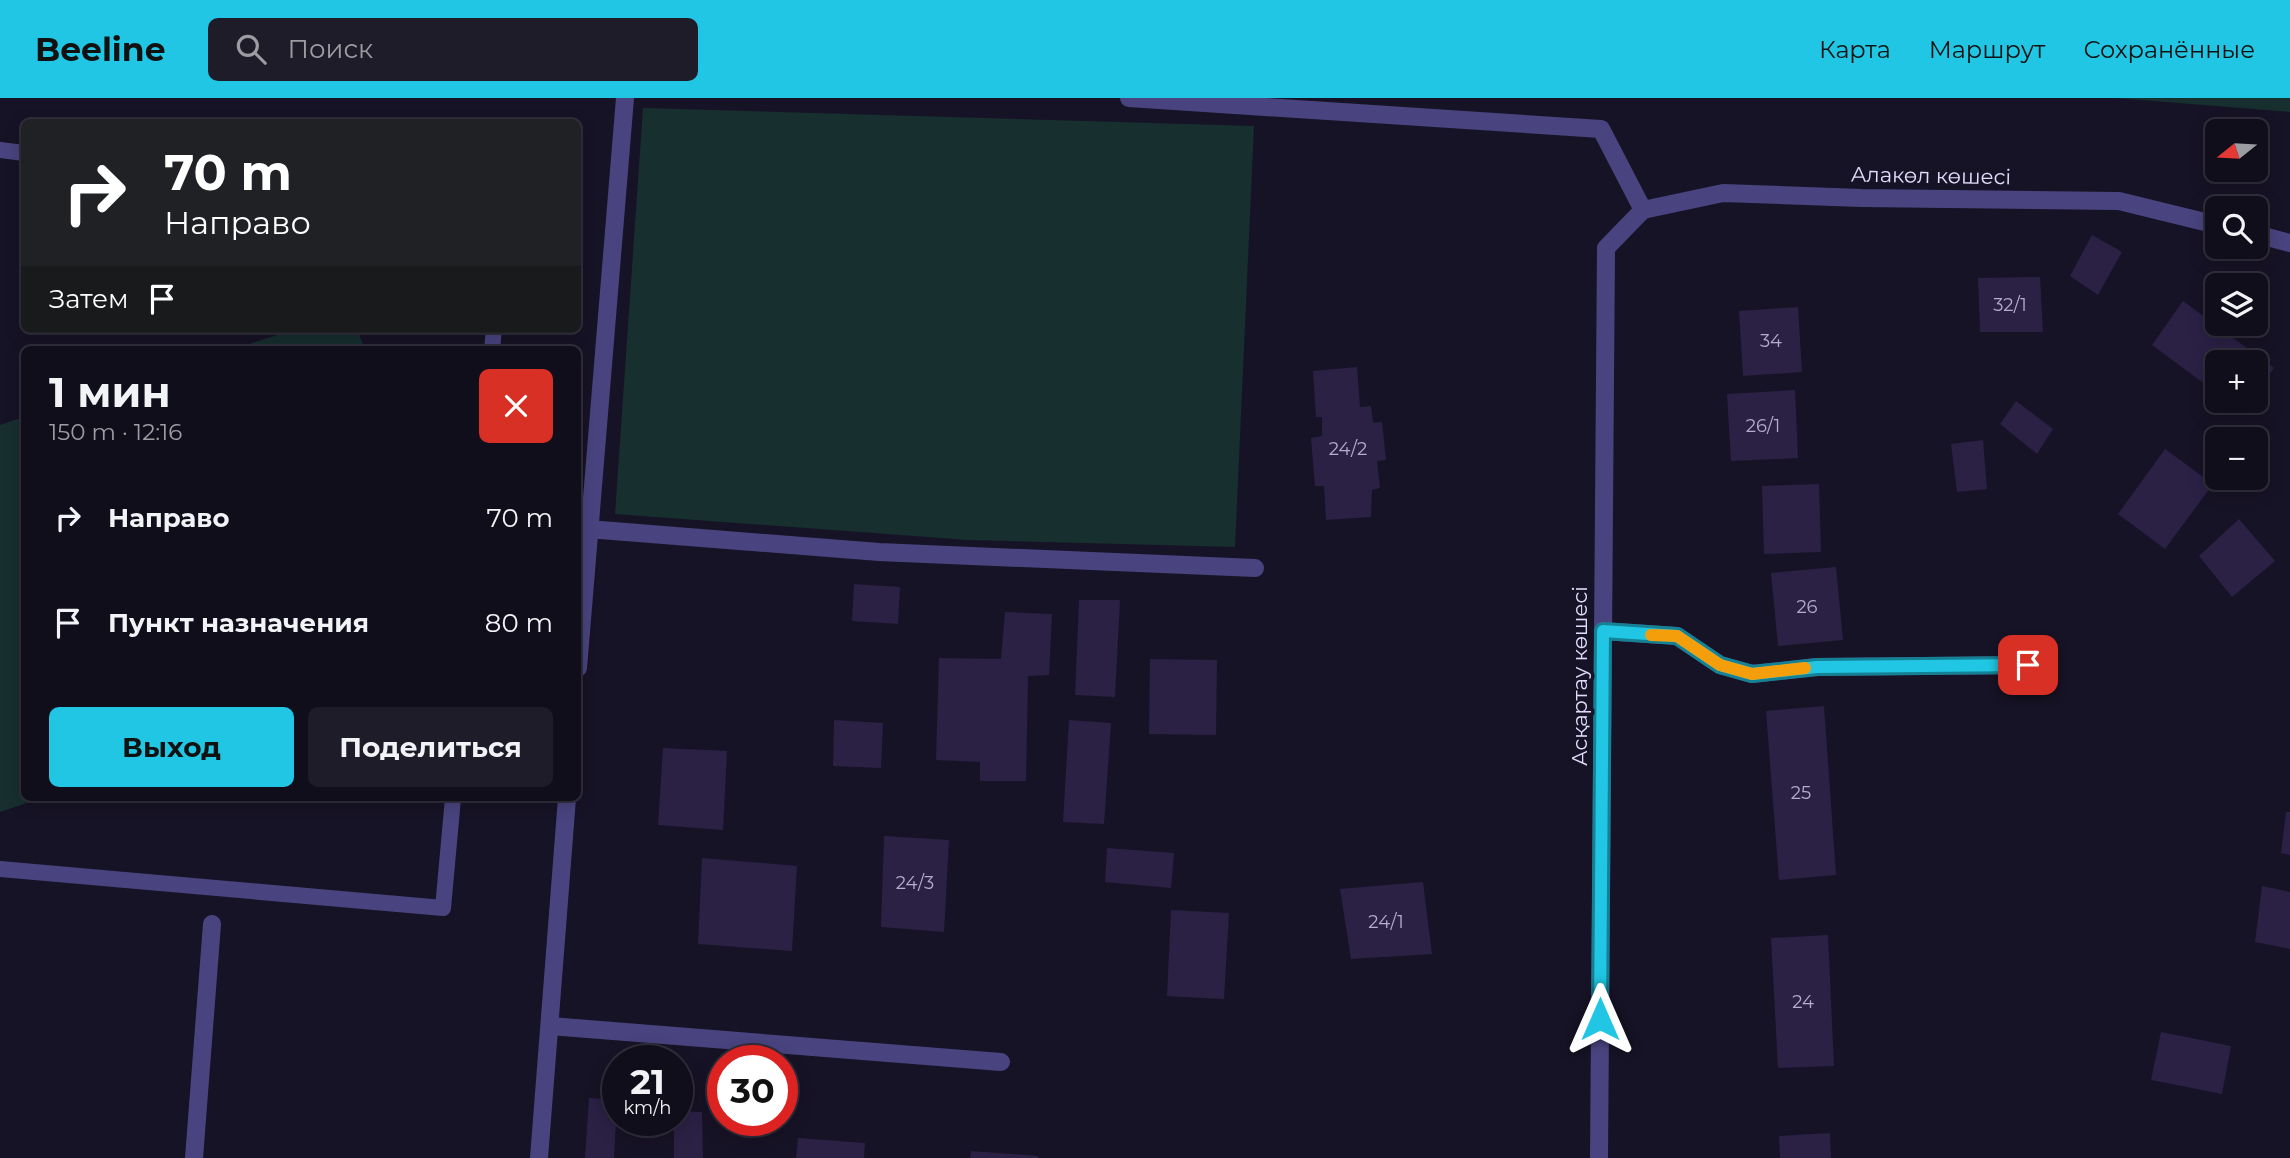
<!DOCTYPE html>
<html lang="ru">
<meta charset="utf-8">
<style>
:root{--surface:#110e1c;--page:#1e1c29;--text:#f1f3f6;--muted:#9c9ca3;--line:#302e3b;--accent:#20c6e3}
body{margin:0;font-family:Montserrat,sans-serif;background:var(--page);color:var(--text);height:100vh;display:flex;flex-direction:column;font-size:26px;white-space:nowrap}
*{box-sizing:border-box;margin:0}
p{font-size:23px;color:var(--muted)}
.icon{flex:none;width:38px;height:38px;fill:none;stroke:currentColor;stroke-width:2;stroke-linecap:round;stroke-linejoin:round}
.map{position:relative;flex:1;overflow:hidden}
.drawer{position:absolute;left:21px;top:248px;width:560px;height:455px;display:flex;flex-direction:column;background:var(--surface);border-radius:10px;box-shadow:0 4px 18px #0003,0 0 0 2px var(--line)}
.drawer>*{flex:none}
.top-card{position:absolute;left:21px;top:21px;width:560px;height:214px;border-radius:10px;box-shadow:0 4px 18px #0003,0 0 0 2px var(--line);background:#202124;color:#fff;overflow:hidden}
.needle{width:46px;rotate:252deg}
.controls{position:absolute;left:2205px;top:21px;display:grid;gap:14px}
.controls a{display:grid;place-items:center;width:63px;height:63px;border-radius:10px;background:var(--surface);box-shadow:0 4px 18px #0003,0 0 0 2px var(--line);font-size:35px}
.speed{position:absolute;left:602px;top:947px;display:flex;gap:14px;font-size:35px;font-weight:700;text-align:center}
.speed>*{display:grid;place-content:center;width:91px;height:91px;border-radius:50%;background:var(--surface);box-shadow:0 4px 18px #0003,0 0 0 2px var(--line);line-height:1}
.speed small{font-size:18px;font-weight:400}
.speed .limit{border:10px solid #d22;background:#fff;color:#111}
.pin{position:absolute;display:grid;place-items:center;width:60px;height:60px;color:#fff;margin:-30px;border-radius:14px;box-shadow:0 4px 10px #0006}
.me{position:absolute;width:77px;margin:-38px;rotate:0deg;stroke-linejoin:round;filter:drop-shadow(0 0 5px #0008)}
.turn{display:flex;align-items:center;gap:24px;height:147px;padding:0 28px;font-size:32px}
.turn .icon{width:91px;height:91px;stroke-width:2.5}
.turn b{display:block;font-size:49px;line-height:60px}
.then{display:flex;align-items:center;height:66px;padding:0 28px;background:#0003;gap:14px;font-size:26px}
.round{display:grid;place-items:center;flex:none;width:74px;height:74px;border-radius:10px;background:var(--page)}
.head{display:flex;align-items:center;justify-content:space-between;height:119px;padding:0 28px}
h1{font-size:42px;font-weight:700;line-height:52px}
.action{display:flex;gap:14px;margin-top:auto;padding:14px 28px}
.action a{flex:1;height:80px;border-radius:10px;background:var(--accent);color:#111;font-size:28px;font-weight:700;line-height:80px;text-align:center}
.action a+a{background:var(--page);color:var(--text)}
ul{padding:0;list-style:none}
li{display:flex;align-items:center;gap:21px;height:105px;padding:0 28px}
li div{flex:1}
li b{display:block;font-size:26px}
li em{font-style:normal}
header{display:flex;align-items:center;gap:42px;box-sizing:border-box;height:98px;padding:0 35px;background:var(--accent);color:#111}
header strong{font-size:33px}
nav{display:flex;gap:38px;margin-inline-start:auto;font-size:24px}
.search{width:490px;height:63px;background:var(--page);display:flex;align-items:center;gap:18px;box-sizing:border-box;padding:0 24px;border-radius:10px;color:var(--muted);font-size:26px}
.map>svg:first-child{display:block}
.green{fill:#172f2f}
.building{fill:#2a2145}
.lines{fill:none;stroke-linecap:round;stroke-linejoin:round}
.service{stroke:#49447f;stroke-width:16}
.minor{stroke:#49447f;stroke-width:18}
.route-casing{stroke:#158194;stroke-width:18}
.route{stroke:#20c6e3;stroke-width:12}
.slow{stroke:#f59e0b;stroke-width:12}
.labels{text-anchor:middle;stroke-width:7;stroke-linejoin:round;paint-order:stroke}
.number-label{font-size:18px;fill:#b3adce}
.street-label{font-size:21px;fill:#e1dcfb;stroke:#171326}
</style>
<header>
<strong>Beeline</strong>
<div class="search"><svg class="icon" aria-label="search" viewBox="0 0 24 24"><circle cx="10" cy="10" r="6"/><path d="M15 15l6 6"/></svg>Поиск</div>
<nav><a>Карта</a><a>Маршрут</a><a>Сохранённые</a></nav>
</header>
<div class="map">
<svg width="2290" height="1060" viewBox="0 0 2290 1060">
<rect width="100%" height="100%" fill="#171326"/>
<!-- green -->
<path class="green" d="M2116 0H2290V14Z
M643 10 1254 28 1235 449 968 442 615 416Z
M296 231H357L365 252H231Z
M24 319V700H42L0 714V327Z"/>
<!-- building -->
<path class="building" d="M2092 137 2122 154 2098 197 2070 178Z
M2040 179 2043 234H1980L1978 180Z
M2183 203 2274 270 2256 295V264H2217V295L2152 247Z
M1798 209 1802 274 1743 278 1739 213Z
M1357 269 1360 309 1371 308 1373 325 1382 324 1386 362 1377 363 1380 390 1372 392 1371 419 1326 422 1324 388H1315L1311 340 1322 338V319H1316L1313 273Z
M1795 292 1798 360 1731 363 1727 296Z
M2016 303 2053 331 2037 356 2000 326Z
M2227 303H2250L2242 314Z
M1983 342 1987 391 1957 394 1951 346Z
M2165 351 2213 386 2165 451 2118 416Z
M1819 386 1821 454 1764 456 1762 388Z
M2239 421 2275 463 2232 499 2199 458Z
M1836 469 1843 542 1778 548 1771 475Z
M854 486 900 489 898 526 852 523Z
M1079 502H1120L1115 599 1075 597Z
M1005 514 1052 516 1049 577 1028 578 1026 683H980V664L936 662 939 560 1001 561Z
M1150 561 1217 562 1216 637 1149 636Z
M1824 608 1836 777 1779 782 1766 613Z
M834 622 883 625 881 670 833 668Z
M1069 622 1111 625 1104 726 1063 724Z
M663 650 727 653 723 732 658 727Z
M2286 714H2290V757L2281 755Z
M884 738 949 742 944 834 881 829Z
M1107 750 1174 755 1171 790 1105 784Z
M702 760 797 768 792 853 698 846Z
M1423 784 1432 856 1351 861 1340 791Z
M2262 788 2290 794V851L2255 844Z
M1171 812 1229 815 1224 901 1167 898Z
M1828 837 1834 968 1778 970 1771 840Z
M2161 934 2231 948 2222 996 2151 982Z
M589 1000 617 1002 614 1060H585Z
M677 1013 702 1014 703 1060H674V1022H677Z
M1830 1035 1831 1060H1780L1779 1038Z
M798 1040 865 1045 864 1060H796Z
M971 1053 1038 1058V1060H970Z"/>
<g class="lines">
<!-- service -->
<path class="service" d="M0 52 24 55
M492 252 494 231
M0 771 443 810 453 700"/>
<!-- minor -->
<path class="minor" d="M1129 0 1601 31 1643 112
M1643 112 1723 95 1861 100 2119 103 2217 127
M2256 136 2290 145
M588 431 879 454 1255 470
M1603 533 1677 538 1720 567 1752 576 1817 569 2028 567
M578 570 625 0
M550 928 1001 964
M194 1060 212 826
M539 1060 567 700
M1599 1060 1606 150 1643 112"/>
</g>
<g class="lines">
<defs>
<path id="route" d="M1600 921 1603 533 1677 538 1720 567 1752 576 1817 569 2028 567"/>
</defs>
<!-- route casing -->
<use href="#route" class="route-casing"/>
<!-- route -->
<use href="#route" class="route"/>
<!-- slow -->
<path class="slow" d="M1651 537 1677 538 1720 567 1752 576 1805 570"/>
</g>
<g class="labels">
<!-- number labels -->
<g class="number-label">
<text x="2010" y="213">32/1</text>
<text x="1771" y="249">34</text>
<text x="1763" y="334">26/1</text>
<text x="1348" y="357">24/2</text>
<text x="1807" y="515">26</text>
<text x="1801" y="701">25</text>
<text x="915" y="791">24/3</text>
<text x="1386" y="830">24/1</text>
<text x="1803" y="910">24</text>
</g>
<!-- street labels -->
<g class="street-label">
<text transform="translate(1931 78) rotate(1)" y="7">Алакөл көшесі</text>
<text transform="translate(1580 578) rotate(-90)" y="7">Асқартау көшесі</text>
</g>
</g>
</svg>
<div class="controls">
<a><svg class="needle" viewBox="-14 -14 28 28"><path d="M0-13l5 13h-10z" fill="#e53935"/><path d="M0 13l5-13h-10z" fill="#9c9ca3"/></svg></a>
<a><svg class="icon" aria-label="search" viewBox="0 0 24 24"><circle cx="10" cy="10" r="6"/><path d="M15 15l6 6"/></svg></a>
<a><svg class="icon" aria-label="layers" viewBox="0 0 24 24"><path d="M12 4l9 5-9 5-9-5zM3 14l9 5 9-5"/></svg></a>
<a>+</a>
<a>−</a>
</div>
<div class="speed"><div>21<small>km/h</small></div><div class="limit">30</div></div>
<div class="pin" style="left:2028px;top:567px;background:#d93025"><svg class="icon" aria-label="arrive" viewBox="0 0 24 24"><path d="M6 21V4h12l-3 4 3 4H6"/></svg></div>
<svg class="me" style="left:1600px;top:921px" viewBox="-20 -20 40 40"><path d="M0-17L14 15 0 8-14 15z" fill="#20c6e3" stroke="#fff" stroke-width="4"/></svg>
<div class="top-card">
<div class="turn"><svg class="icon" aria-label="right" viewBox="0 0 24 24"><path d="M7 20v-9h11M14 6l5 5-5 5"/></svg><div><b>70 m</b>Направо</div></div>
<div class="then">Затем<svg class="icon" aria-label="arrive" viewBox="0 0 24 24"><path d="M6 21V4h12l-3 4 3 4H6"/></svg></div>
</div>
<section class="drawer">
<div class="head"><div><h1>1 мин</h1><p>150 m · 12:16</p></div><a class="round" style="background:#d93025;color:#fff"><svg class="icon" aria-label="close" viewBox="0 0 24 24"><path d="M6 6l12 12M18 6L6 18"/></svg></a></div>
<ul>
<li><svg class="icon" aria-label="right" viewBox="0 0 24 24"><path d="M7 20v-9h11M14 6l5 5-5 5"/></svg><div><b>Направо</b></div><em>70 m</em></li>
<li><svg class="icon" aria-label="arrive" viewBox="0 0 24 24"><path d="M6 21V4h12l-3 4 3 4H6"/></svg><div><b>Пункт назначения</b></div><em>80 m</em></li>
</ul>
<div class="action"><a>Выход</a><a>Поделиться</a></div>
</section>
</div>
